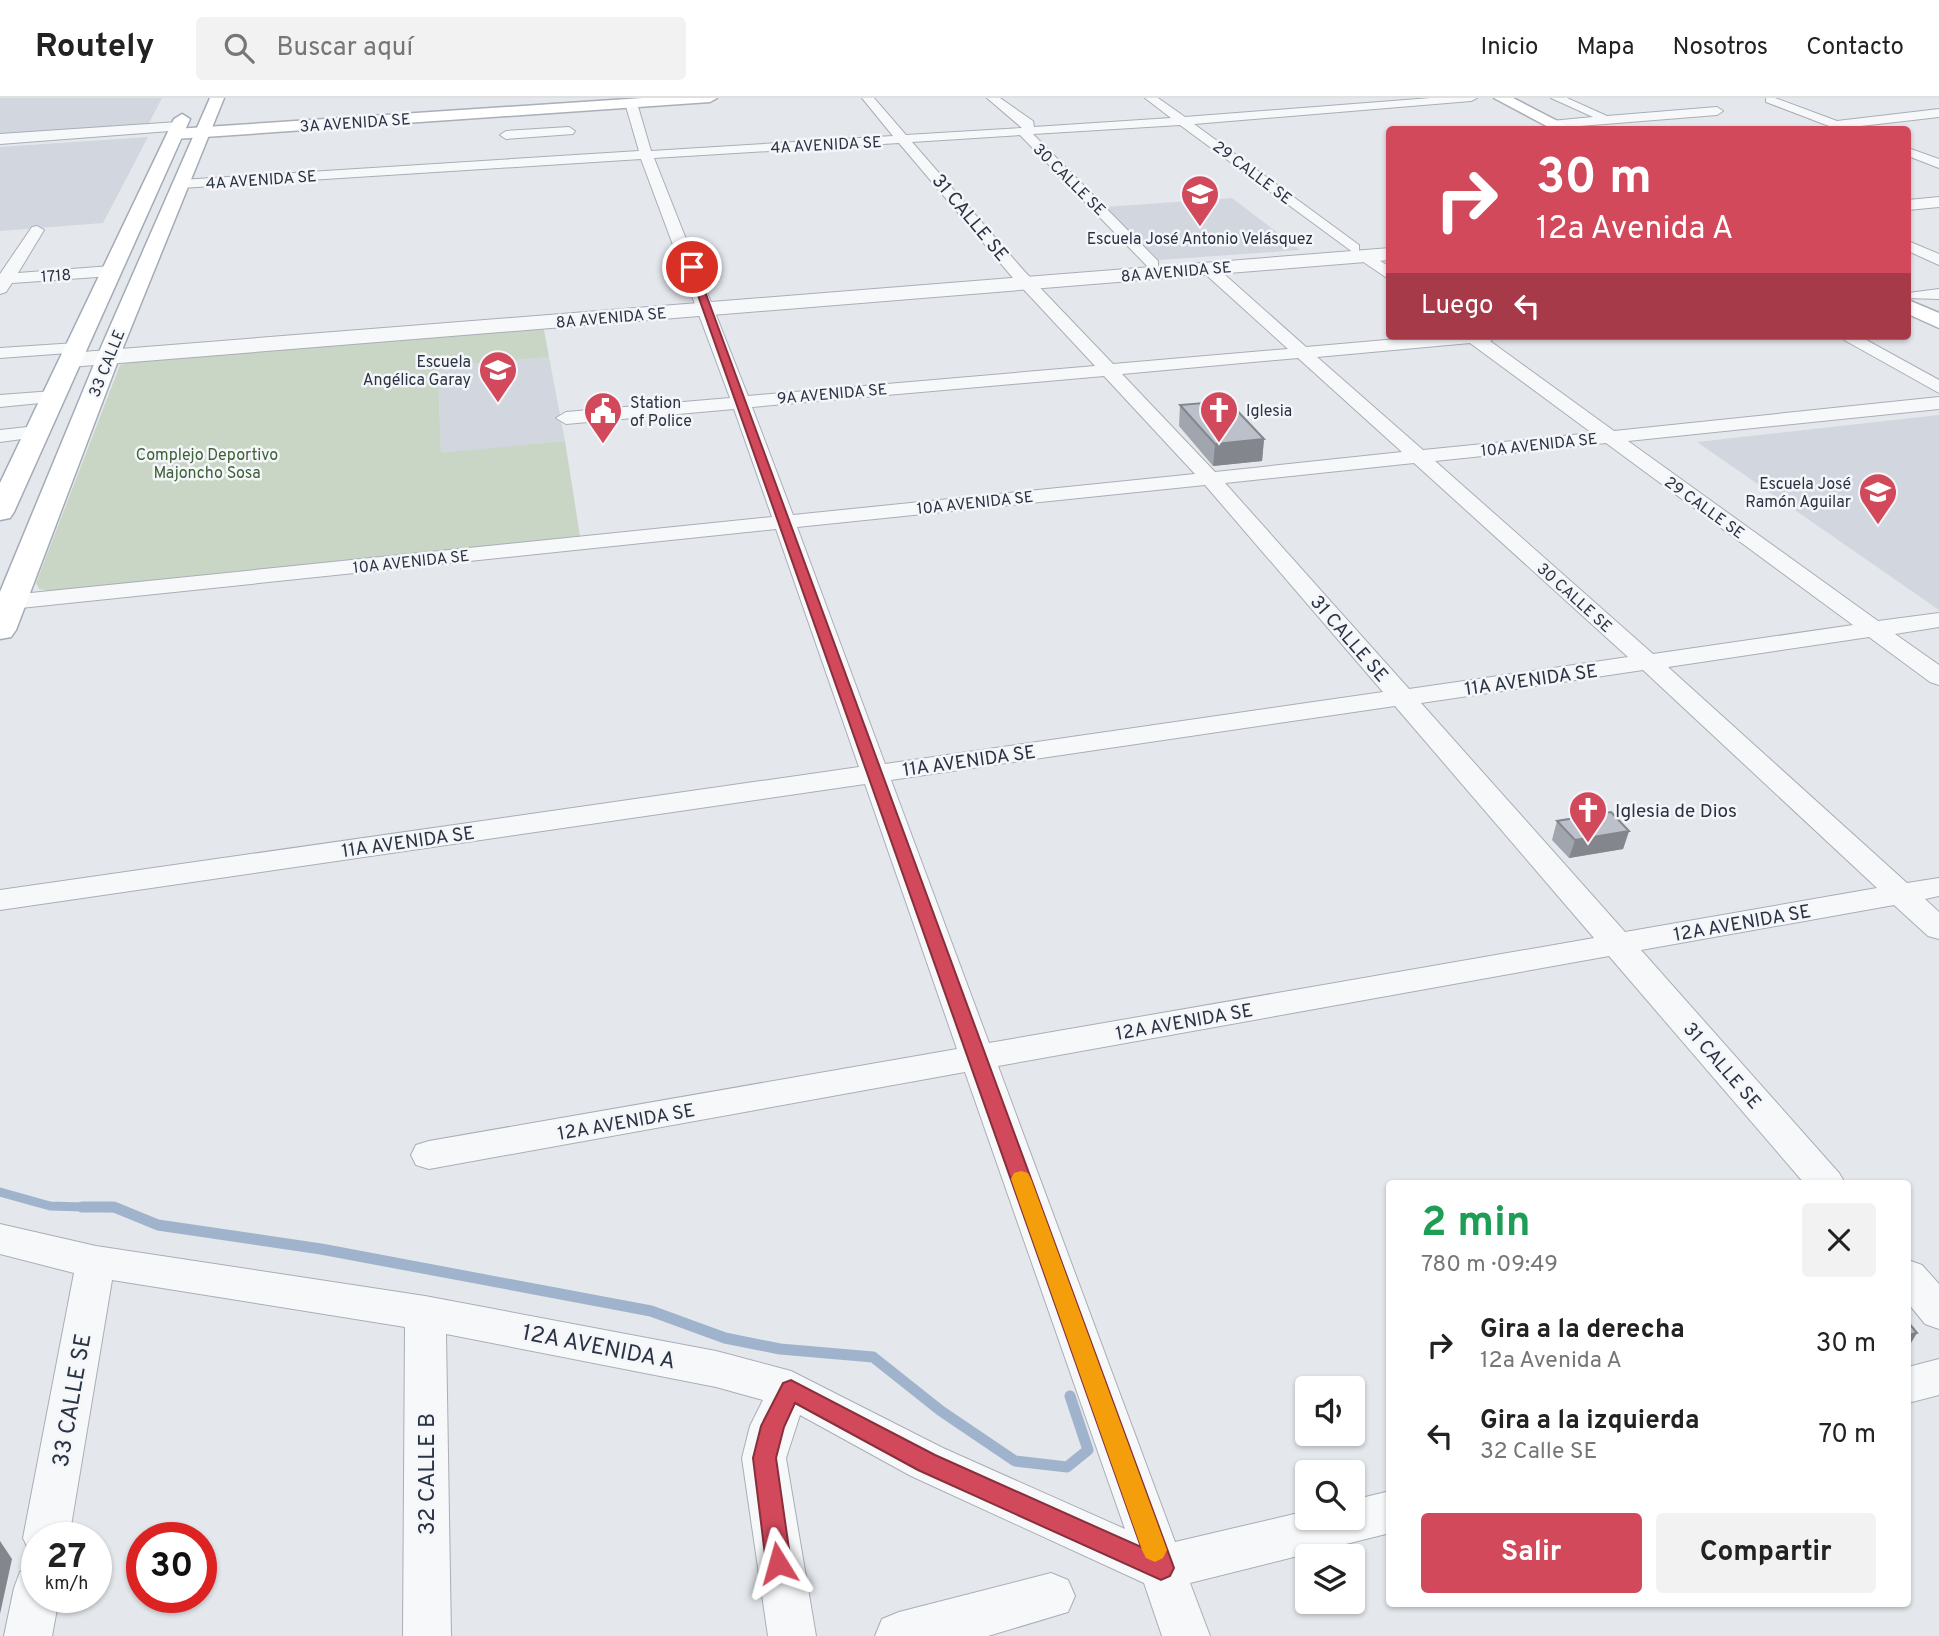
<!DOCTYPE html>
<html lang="es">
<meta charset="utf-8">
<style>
:root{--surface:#fff;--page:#f2f2f2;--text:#222;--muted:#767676;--line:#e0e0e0;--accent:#d1495b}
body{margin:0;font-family:Overpass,sans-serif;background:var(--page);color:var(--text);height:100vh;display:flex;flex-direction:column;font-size:26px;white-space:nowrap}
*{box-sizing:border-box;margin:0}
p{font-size:23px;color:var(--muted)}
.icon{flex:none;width:38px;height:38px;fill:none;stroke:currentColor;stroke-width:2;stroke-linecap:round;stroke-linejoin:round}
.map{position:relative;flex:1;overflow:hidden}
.side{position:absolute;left:1386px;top:1082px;width:525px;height:427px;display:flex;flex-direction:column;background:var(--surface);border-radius:7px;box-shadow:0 2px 5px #0004}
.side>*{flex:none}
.top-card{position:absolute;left:1386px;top:28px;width:525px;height:214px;border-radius:7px;box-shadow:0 2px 5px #0004;background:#d1495b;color:#fff;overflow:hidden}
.controls{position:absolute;left:1295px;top:1278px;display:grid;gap:14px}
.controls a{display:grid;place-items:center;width:70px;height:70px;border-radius:7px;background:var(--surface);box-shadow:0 2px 5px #0004;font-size:35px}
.speed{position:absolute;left:21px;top:1424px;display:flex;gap:14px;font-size:35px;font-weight:700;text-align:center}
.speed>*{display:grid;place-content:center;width:91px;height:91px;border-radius:50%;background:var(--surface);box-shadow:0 2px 5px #0004;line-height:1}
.speed small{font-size:18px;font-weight:400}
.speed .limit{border:10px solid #d22;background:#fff;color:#111}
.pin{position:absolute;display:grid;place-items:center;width:60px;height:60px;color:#fff;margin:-30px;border:4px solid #fff;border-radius:50%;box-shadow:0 2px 7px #0007}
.me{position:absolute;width:77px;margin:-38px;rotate:352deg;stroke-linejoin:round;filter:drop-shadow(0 0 5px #0008)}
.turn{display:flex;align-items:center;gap:24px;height:147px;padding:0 35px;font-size:32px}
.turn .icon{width:91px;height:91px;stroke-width:2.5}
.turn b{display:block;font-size:49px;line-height:60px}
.then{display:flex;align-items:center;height:66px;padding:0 35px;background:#0003;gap:14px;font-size:26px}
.round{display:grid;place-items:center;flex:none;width:74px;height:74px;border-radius:7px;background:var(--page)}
.head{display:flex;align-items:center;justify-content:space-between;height:119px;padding:0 35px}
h1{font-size:42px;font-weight:700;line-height:52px;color:#1e9e55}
.button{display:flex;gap:14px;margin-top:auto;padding:14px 35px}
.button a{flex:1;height:80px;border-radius:7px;background:var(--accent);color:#fff;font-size:28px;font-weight:700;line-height:80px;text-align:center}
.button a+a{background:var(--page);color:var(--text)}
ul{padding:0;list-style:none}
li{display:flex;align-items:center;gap:21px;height:91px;padding:0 35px}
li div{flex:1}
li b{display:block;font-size:26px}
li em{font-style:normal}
header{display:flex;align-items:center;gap:42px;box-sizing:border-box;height:98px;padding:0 35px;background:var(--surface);border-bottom:2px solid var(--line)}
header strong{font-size:33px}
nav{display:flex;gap:38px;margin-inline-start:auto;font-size:24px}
.search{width:490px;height:63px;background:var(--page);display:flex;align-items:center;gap:18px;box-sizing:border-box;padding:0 24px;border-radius:7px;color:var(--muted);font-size:26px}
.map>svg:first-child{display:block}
.built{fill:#d2d6de}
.green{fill:#c9d6c5}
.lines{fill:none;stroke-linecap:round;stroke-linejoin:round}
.stream-far1{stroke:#9fb4cc;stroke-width:9}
.stream{stroke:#9fb4cc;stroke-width:11}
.minor-casing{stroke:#a9aeb7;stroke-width:2}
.tertiary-casing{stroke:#a9aeb7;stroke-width:2}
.secondary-casing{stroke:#a9aeb7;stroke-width:3}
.primary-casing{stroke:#a3abb8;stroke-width:3}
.minor{fill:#f7f8fa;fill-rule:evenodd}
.tertiary{fill:#f7f8fa;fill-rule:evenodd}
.secondary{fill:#fff;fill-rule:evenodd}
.primary{fill:#fff;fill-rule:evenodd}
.wall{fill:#a1a5ae}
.shaded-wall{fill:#83868d}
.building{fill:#bbc0ca;stroke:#83868d;stroke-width:2}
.route{fill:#d1495b;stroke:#882f3b;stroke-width:2}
.slow{fill:#f59e0b}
.labels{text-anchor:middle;stroke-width:5;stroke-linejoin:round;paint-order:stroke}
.far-street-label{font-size:16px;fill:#2b3445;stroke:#f4f6f9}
.far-poi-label{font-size:16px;fill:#2b3445;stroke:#f4f6f9;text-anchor:end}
.far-park-label{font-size:16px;fill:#3f6138;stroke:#f4f6f9}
.street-label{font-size:19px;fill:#2b3445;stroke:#f4f6f9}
.poi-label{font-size:19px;fill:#2b3445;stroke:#f4f6f9;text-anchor:start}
.near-street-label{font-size:23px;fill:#2b3445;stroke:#f4f6f9}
</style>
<header>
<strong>Routely</strong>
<div class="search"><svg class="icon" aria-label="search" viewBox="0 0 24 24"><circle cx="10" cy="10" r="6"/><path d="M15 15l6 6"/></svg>Buscar aquí</div>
<nav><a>Inicio</a><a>Mapa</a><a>Nosotros</a><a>Contacto</a></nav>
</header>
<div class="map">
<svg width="1939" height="1538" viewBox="0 0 1939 1538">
<rect width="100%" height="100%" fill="#e4e7ec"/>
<!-- built -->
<path class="built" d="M0 0H162L147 29 0 38Z
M148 39 103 125 0 133V49Z
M1232 100 1300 152 1159 162 1105 109Z
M549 259 565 343 441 356 438 269Z
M1939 317V512L1697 344Z"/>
<!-- green -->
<path class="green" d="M543 227 549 259 438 269 441 355 565 343 580 438 50 493 39 491 36 485 120 267 130 263Z"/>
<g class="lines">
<!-- stream-far1 -->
<path class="stream-far1" d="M0 1094 50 1108 117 1110"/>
<!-- stream -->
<path class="stream" d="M82 1109H114L158 1127 321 1151 651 1213 725 1240 780 1251 873 1259 941 1313 1015 1363 1067 1369 1088 1352 1070 1298"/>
<defs>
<path id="minor" d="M862 0H874L906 37 1022 30 987 0H1000L1033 23 1034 29 1171 20 1145 0H1158L1185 19 1431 0H1477L1471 3 1194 26 1359 147V153L1354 155 1180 27 1033 36 1158 163V169H1148L1020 37 912 44 1025 174 1113 266 1288 251 1203 174 1201 171 1209 166 1215 168 1306 249 1432 238H1499L1490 243 1614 333 1939 299V311L1628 343 1878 523 1939 515V529L1895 536 1939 567V587L1930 584 1869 539 1668 569 1907 785 1939 780V798L1925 801 1939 814V841L1928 838 1894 807 1641 852 1839 1075 1845 1085H1804L1609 858 998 968 1175 1444 1307 1413V1419H1353V1402L1390 1393V1435L1190 1485 1210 1538H1162L1144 1485 911 1378 800 1317 786 1360 816 1538H768L742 1360 750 1328 763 1302 716 1289 446 1236 451 1538H403L405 1229 112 1182 69 1440H37V1458L30 1455 23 1440 74 1175 0 1156V1126L96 1148 425 1198 716 1253 791 1273 943 1350 1125 1431 965 974 429 1071 416 1067 411 1057 416 1047 429 1043 957 951 865 686 0 812V792L859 669 776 431 11 511 3 509 0 503 11 497 772 419 734 311 566 326 556 320 566 314 730 300 641 61 181 90 174 86 181 82 639 53 625 5 631 2 637 5 651 53 893 38ZM899 45 1013 180 1095 268 748 298 654 60ZM1470 245 1592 335 1423 352 1317 259ZM1298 260 1402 354 1215 374 1122 276ZM1104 278 1195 376 793 417 752 309ZM1606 345 1853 527 1653 556 1435 363ZM1414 365 1628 559 1409 591 1225 385ZM1205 387 1383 594 885 666 797 429ZM1643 572 1877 790 1625 834 1421 605ZM1395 608 1594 840 989 945 891 682Z
M1551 0H1567L1607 18 1717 9 1723 13 1717 17 1555 30 1551 29V23L1593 19Z
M1766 0H1775L1837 23 1939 11V19L1852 29 1855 32H1826L1829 28 1766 4Z
M569 29 575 33 573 36 506 41 500 37 506 33Z
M1908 50 1939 61V70L1908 58Z
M37 128 44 132 18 175 111 168 119 173 111 178 12 185 6 194 0 196V176L32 129Z
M1908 143 1939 156V167L1908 153Z
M1364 153 1390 169V182L1359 161 1356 158Z
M1939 191V201L1908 200V195Z
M1837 238H1859L1939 282V295Z
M76 245 82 246 85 250 82 254 0 260V250Z
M53 293 62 299 60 303 0 309V297Z
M37 328 44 330 47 334 44 338 0 344V332Z
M1908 1162 1922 1167 1939 1186V1231L1925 1226 1908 1205Z
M1939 1261V1297L1908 1305V1269Z
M37 1467V1500H59L52 1538H4L14 1490 20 1474Z
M1051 1475 1068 1482 1075 1498 1068 1514 988 1538H875L882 1521 899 1514Z"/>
<path id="tertiary" d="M178 24 186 29 183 32 0 46V36Z
M1939 99V109L1908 112V102Z
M1390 150V162L70 269 59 262 70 255Z"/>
<path id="secondary" d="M643 0H717L710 4 175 41 167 36 175 31Z
M1494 0H1513L1575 32H1554Z
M1908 202 1939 215V230L1908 216Z"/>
<path id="primary" d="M210 0H224L124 247 16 532 11 539 0 541V494L102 247Z
M182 16 190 21 14 414 10 420 0 422V385L174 21Z"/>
</defs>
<!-- minor casing -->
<use href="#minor" class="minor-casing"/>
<!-- tertiary casing -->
<use href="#tertiary" class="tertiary-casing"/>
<!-- secondary casing -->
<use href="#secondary" class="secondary-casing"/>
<!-- primary casing -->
<use href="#primary" class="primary-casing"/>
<!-- minor -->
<use href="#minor" class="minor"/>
<!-- tertiary -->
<use href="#tertiary" class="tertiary"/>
<!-- secondary -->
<use href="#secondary" class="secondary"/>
<!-- primary -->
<use href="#primary" class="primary"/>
</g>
<!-- wall -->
<path class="wall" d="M1180 307 1264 341 1262 363 1213 368 1179 328Z
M1557 723 1629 733 1623 751 1569 760 1552 742Z"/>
<!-- shaded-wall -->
<path class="shaded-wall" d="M1264 341 1262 363 1213 368 1215 346Z
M1629 733 1623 751 1569 760 1575 742Z
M1917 1235 1908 1250V1237Z
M0 1443 12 1461 0 1516Z"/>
<!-- building -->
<path class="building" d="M1228 303 1264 341 1215 346 1180 307Z
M1611 714 1629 733 1575 742 1557 723Z
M1908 1224 1917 1235 1908 1237Z"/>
<!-- route -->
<path class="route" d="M692 166 696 169 1174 1470 1170 1478 1161 1482 918 1372 795 1305 784 1329 776 1360 791 1465 787 1473 778 1476 770 1473 766 1465 753 1360 761 1328 783 1285 791 1282 935 1357 1141 1449 688 169Z"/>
<!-- slow -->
<path class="slow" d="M1021 1073 1028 1075 1031 1081 1167 1452 1163 1460 1155 1464 1146 1460 1142 1452 1011 1081 1014 1075Z"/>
<!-- icons -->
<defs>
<symbol id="school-pin" viewBox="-11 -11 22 30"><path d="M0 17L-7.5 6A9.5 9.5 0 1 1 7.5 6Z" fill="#d1495b" stroke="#f4f6f9"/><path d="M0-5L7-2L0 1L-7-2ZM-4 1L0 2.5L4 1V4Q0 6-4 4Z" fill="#fff"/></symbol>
<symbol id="church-pin" viewBox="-11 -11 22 30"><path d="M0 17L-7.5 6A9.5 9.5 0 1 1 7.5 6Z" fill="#d1495b" stroke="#f4f6f9"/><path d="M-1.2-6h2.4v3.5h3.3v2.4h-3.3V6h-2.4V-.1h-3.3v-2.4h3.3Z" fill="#fff"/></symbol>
<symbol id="civic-pin" viewBox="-11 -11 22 30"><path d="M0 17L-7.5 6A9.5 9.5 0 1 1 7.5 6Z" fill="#d1495b" stroke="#f4f6f9"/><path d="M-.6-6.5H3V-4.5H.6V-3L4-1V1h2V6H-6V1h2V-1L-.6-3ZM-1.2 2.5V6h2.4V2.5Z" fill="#fff"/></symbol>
</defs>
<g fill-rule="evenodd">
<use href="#school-pin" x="1178" y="74" width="44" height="60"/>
<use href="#school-pin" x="476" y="250" width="44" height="60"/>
<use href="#church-pin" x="1197" y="290" width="44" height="60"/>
<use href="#civic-pin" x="581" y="291" width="44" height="60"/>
<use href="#school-pin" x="1856" y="372" width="44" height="60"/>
<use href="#church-pin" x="1566" y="690" width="44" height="60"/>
</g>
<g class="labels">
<!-- far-street labels -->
<g class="far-street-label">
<text transform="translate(355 24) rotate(-4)" y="6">3A AVENIDA SE</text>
<text transform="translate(826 46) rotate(-3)" y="6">4A AVENIDA SE</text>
<text transform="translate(1253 74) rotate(37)" y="6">29 CALLE SE</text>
<text transform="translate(261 81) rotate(-4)" y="6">4A AVENIDA SE</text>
<text transform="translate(1070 81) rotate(45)" y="6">30 CALLE SE</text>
<text transform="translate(1176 173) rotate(-5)" y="6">8A AVENIDA SE</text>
<text transform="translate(56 177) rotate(-4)" y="6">1718</text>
<text transform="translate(611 219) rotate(-5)" y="6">8A AVENIDA SE</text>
<text transform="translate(106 265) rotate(-68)" y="6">33 CALLE</text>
<text transform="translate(832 295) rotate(-5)" y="6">9A AVENIDA SE</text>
<text transform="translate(1539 346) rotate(-6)" y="6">10A AVENIDA SE</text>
<text transform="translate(975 404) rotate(-6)" y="6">10A AVENIDA SE</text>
<text transform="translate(1705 409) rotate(36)" y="6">29 CALLE SE</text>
<text transform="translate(411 463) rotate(-6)" y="6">10A AVENIDA SE</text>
<text transform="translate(1575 499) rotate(42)" y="6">30 CALLE SE</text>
</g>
<!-- far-poi labels -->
<g class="far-poi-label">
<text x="1200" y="146" text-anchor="middle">Escuela José Antonio Velásquez</text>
<text x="471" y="269">Escuela<tspan x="471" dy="18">Angélica Garay</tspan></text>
<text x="630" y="310" text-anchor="start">Station<tspan x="630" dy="18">of Police</tspan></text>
<text x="1246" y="318" text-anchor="start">Iglesia</text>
<text x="1851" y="391">Escuela José<tspan x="1851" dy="18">Ramón Aguilar</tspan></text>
</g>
<!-- far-park labels -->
<g class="far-park-label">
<text x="207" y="362">Complejo Deportivo<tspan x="207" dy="18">Majoncho Sosa</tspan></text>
</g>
<!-- street labels -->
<g class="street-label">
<text transform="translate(971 119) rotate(50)" y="7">31 CALLE SE</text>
<text transform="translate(1350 540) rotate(49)" y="7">31 CALLE SE</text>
<text transform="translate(1531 581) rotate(-8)" y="7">11A AVENIDA SE</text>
<text transform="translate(969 662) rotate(-8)" y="7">11A AVENIDA SE</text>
<text transform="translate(408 743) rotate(-8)" y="7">11A AVENIDA SE</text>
<text transform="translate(1742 824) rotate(-10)" y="7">12A AVENIDA SE</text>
<text transform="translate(1184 923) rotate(-10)" y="7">12A AVENIDA SE</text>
<text transform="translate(1723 967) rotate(49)" y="7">31 CALLE SE</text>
<text transform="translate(626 1023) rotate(-10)" y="7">12A AVENIDA SE</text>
</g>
<!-- poi labels -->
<g class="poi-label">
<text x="1615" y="719">Iglesia de Dios</text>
</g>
<!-- near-street labels -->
<g class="near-street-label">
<text transform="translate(599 1248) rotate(11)" y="8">12A AVENIDA A</text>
<text transform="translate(71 1302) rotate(-80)" y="8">33 CALLE SE</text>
<text transform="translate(426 1376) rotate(-90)" y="8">32 CALLE B</text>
</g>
</g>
</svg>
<div class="controls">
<a><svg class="icon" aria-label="sound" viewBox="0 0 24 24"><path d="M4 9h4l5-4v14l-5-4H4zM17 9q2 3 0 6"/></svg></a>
<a><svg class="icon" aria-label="search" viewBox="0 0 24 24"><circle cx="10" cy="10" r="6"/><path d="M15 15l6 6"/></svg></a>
<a><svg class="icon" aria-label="layers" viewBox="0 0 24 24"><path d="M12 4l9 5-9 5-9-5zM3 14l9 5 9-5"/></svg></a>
</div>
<div class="speed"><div>27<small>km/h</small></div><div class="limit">30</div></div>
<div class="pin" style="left:692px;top:169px;background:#d93025"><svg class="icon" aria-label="arrive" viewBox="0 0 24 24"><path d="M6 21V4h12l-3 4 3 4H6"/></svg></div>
<svg class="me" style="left:778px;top:1465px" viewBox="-20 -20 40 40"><path d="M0-17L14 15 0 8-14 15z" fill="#d1495b" stroke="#fff" stroke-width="4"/></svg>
<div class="top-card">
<div class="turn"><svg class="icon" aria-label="right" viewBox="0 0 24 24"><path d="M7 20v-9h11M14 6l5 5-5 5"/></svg><div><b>30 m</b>12a Avenida A</div></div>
<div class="then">Luego<svg class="icon" aria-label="left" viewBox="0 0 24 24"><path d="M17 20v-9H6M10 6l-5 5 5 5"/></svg></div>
</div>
<section class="side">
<div class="head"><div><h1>2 min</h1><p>780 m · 09:49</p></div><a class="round"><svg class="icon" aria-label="close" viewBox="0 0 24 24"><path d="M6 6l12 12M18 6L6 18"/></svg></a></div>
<ul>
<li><svg class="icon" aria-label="right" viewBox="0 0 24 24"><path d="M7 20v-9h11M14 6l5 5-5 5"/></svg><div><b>Gira a la derecha</b><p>12a Avenida A</p></div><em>30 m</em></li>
<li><svg class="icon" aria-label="left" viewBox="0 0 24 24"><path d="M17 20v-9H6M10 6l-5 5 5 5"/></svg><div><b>Gira a la izquierda</b><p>32 Calle SE</p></div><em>70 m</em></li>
</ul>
<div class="button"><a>Salir</a><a>Compartir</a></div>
</section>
</div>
